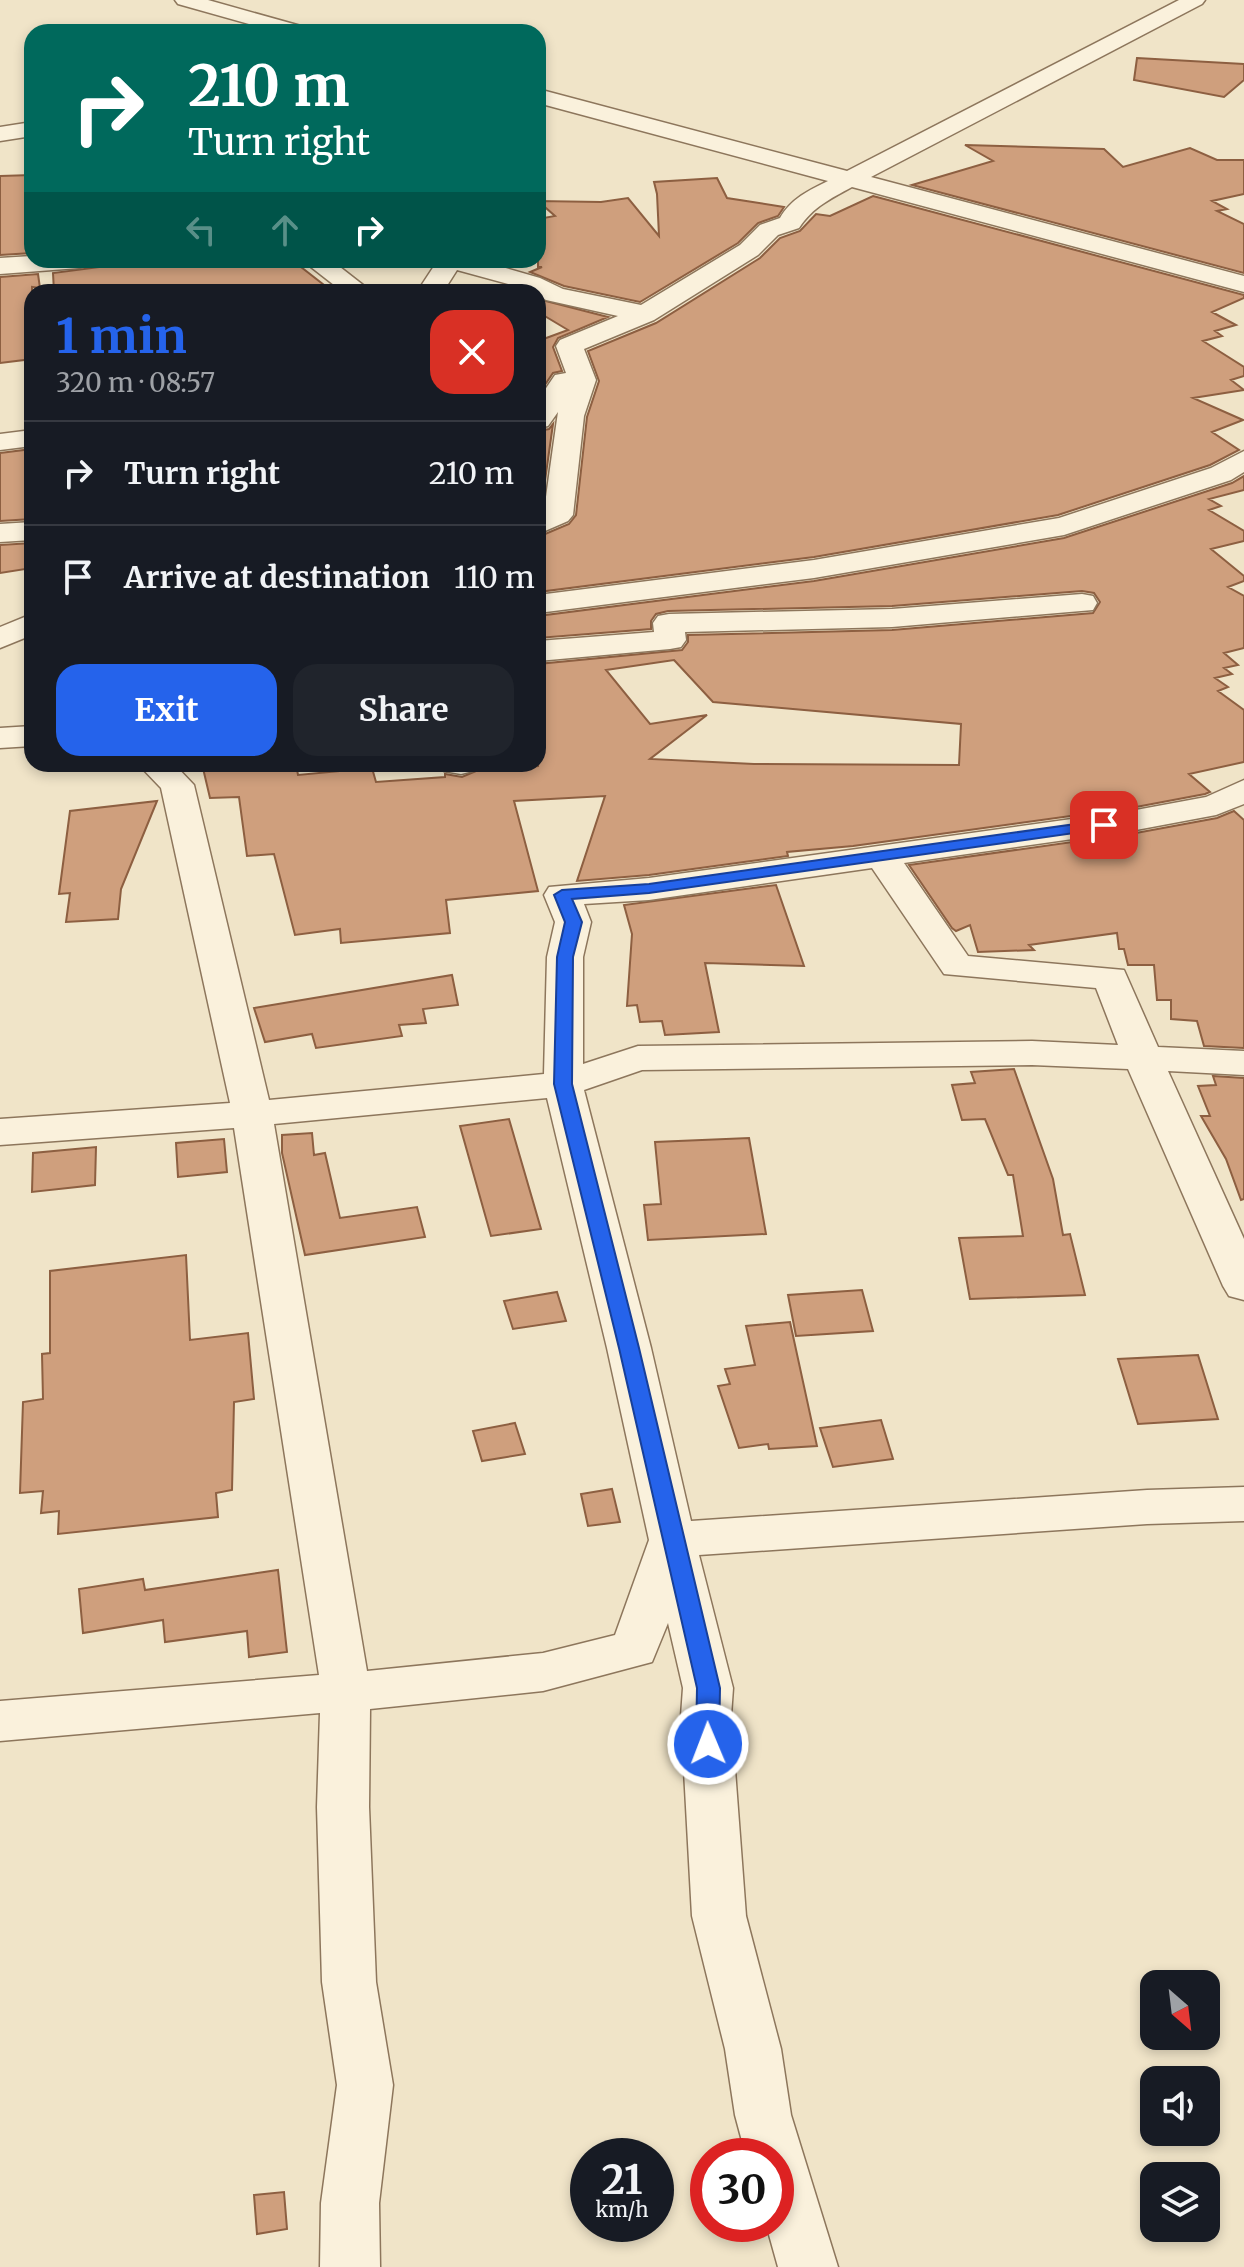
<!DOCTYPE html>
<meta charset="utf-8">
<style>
:root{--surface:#171b24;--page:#20242c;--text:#f1f3f6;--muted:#9ea1a6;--line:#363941;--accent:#2563eb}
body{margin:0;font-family:Merriweather,serif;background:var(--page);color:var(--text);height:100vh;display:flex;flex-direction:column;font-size:30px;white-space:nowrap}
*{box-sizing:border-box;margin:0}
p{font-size:26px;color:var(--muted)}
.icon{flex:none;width:44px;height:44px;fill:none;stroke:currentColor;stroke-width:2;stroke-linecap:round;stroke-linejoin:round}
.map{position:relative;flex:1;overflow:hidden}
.drawer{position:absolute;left:24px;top:284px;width:522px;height:488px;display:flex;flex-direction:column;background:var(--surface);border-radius:24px;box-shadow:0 4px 12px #0003}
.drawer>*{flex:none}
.guide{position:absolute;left:24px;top:24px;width:522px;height:244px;border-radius:24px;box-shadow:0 4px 12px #0003;background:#00695c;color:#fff;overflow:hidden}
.needle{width:52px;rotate:152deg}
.buttons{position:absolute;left:1140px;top:1970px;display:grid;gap:16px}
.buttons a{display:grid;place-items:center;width:80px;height:80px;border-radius:16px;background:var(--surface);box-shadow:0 4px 12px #0003;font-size:40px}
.speed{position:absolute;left:570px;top:2138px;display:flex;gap:16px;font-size:40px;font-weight:700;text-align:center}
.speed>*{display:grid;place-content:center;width:104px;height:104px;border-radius:50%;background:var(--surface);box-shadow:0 4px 12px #0003;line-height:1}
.speed small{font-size:20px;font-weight:400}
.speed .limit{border:12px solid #d22;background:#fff;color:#111}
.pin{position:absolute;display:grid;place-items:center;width:68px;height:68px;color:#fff;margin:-34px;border-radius:16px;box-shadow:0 4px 12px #0006}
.me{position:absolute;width:88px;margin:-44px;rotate:359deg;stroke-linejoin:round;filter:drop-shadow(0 0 6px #0008)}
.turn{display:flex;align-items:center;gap:28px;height:168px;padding:0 32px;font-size:36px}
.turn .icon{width:104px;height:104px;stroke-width:2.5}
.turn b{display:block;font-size:56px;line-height:68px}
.lanes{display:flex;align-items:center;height:76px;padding:0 32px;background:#0003;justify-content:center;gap:40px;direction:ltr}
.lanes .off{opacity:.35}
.round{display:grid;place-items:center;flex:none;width:84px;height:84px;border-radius:24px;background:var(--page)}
.headline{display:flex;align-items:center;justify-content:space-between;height:136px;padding:0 32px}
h1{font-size:48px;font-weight:700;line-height:60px;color:var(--accent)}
.primary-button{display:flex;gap:16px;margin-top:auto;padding:16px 32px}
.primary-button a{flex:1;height:92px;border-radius:24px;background:var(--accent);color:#fff;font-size:32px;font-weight:700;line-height:92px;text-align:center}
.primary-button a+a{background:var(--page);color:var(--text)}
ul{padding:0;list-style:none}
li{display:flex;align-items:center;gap:24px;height:104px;padding:0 32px;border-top:2px solid var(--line)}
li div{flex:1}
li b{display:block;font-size:30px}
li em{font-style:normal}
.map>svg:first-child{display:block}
.building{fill:#cf9f7d;stroke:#8d5f41;stroke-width:2;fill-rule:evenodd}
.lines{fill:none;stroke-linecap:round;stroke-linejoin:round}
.street-casing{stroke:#8d765c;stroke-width:3}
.street{fill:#faf1dc;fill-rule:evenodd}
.route{fill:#2563eb;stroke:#184099;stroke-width:2}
</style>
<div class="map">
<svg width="1244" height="2267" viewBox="0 0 1244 2267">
<rect width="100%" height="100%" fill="#f0e4c8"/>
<!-- building -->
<path class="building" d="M1137 58 1244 64V80L1224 97 1134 80Z
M965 145 1104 149 1123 167 1190 148 1217 160H1244V194L1212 201 1227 209 1217 211 1244 224V273L912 185 993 161Z
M32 175V253L0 255V176Z
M717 178 727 198 784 207 778 216 758 223 738 243 640 302 564 286 530 272 542 267H538V219L555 216 538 201 601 202 628 198 659 236 657 194 654 182Z
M873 196 1244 295V298L1212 312 1236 325 1215 331 1222 336 1203 341 1244 367V376L1231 380 1244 390 1193 398 1243 420 1212 432 1239 450 1210 465 1058 515 814 557 538 592V537L569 524 576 515 587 417 599 381 588 351 656 323 760 258 780 238 800 231 816 214 830 216Z
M153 260H292L333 292H54L53 273Z
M38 274 40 288 32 287V359L0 363V277Z
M538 299 608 317 558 338 553 347 562 371 553 373 538 395V341L568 330 538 312Z
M553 424 541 509 538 511V431L549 429Z
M32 449V519L0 521V453Z
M1244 476V490L1209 499 1221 506 1209 510 1244 531V541L1211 549 1244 576V581L1228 587 1244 596V648L1224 653 1238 665 1224 668 1232 674 1215 678 1228 687 1218 691 1244 710V762L1189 774 1210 792 1205 794 1136 807 853 846 787 852 788 856 649 875 577 881 605 796 514 801 538 891 446 900 450 933 341 943 340 929 295 935 274 854 247 856 239 797 210 798 202 764H296L298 775 372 768 376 782 445 777V774L462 777 476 771 538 766V664L682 650 688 642V635L892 630 1093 613 1100 602 1094 593 1082 591 892 606 668 611 656 614 651 621V629L538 638V616L814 581 1064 538 1232 483ZM674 660 713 702 961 724 959 765 754 764 650 759 707 715 650 724 606 670Z
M32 543V568L0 573V545Z
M157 801 121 889 118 919 66 922 70 893 59 894 70 811Z
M1234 811 1244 820V1048L1204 1046 1197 1021 1171 1019V1000H1157L1154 965H1128L1124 949H1119L1117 933 1029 945 1034 950 978 952 970 925 956 931 952 928 909 865 1136 833 1217 818Z
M776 885 804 966 705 963 719 1032 665 1035 662 1021 640 1022 637 1005 627 1006 632 934 624 905Z
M452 975 458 1005 423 1009 426 1023 399 1025 402 1036 316 1048 312 1034 265 1042 254 1008Z
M1014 1069 1053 1179 1063 1235 1070 1234 1085 1295 970 1299 959 1238 1023 1236 1013 1175H1008L985 1119 962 1120 952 1085 975 1083 971 1072Z
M1213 1076 1244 1078V1199L1241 1200 1226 1159 1201 1116H1210L1198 1086 1216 1085Z
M509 1119 541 1229 491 1236 460 1126Z
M312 1133 314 1155 325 1153 340 1218 417 1207 425 1237 305 1255 282 1153V1135Z
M749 1138 766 1234 648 1240 644 1205 661 1204 655 1142Z
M224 1139 227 1172 178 1177 176 1143Z
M96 1147 95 1185 32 1192 33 1153Z
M186 1255 190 1340 248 1333 254 1399 234 1402 232 1490 216 1493 218 1517 58 1534 59 1511 41 1513 43 1491 20 1493 23 1402 43 1399 42 1354 50 1353V1271Z
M862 1290 873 1331 796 1336 788 1295Z
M557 1292 566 1321 513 1329 504 1301Z
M790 1322 817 1446 769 1449 768 1444 739 1448 718 1386 730 1384 725 1369 755 1365 746 1326Z
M1198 1355 1218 1419 1138 1424 1118 1359Z
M881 1420 893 1459 833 1467 820 1428Z
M515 1423 525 1454 482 1461 473 1431Z
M612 1489 620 1522 588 1526 581 1494Z
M278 1570 287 1652 249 1657 247 1631 165 1642 163 1620 83 1633 79 1589 143 1579 145 1590Z
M284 2192 287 2229 257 2234 254 2195Z"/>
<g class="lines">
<defs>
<path id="street" d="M175 0H208L308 28 312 32H277L178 4Z
M1179 0H1205L1202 4 871 177 1244 276V292L852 187C830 199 813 207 799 228L778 235 758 255 654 320 584 349 596 380 584 416 573 515 568 521 538 534V514L544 511 558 412 548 426 538 428V400L555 375 566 373 556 346 560 340 618 316 546 300 538 296V292L457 270 443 292H417L438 260H478L540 278 563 289 641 305 740 245 760 225 780 218C791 199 809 190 828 181L538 103V89L847 171Z
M32 122V136L0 141V127Z
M32 256V260H92L88 265 79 268 0 274V258Z
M302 260H331L372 292H343Z
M32 430V446L0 450V434Z
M1244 451V472L1231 480 1064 535 814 578 538 613V595L814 560 1059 518 1211 468Z
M32 522V540L0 542V524Z
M1082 594 1093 596 1097 603 1093 610 892 627 685 632 686 640 681 647 670 649 538 661V641L654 632 653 623 658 616 669 614 892 609Z
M32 614V635L0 648V627Z
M32 726V746L0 748V728Z
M138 764H174L194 785 269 1100 544 1074 547 957 555 922 544 895 549 887 649 878 1136 810 1206 797 1244 780V804L1216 815 1136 830 904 863 968 956 1124 970 1158 1047 1244 1051V1075L1168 1071 1244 1239V1300L1229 1296 1223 1286 1128 1069 1032 1065 642 1070 584 1090 651 1348 691 1521 1147 1490 1244 1487V1521L1147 1524 699 1555 733 1688 731 1716 746 1916 781 2049 791 2115 838 2267H778L766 2224H776V2156H746L735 2115 725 2049 692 1916 681 1716 683 1688 668 1623 652 1662 543 1691 370 1709 369 1807 376 1982 393 2085 379 2203 380 2267H320L321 2203 337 2085 322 1982 317 1807 320 1713 0 1741V1701L319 1675 234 1128 0 1145V1119L230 1103 161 788ZM872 868 944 974 1096 988 1118 1045 1032 1041 638 1046 583 1064V957L591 922 584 904 649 900ZM547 1098 607 1348 649 1540 615 1635 543 1653 367 1671 274 1124Z
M439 764H478L473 771 461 774 444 771Z"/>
</defs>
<!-- street casing -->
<use href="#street" class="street-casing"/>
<!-- street -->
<use href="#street" class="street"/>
</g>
<!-- route -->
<path class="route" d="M1104 820 1110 821V828L649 893 572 899 582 922 573 957 572 1084 639 1348 720 1688 719 1744 716 1751 708 1753 700 1751 696 1744 697 1688 619 1348 554 1084 557 957 565 922 554 895 562 890 649 884Z"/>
</svg>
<div class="buttons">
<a><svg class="needle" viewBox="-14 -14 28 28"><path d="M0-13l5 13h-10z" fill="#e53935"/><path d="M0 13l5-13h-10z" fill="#9ea1a6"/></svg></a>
<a><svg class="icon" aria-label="sound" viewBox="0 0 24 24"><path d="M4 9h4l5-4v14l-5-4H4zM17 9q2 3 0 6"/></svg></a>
<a><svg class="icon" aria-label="layers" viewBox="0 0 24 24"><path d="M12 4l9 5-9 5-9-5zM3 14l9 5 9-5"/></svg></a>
</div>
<div class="speed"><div>21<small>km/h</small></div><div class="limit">30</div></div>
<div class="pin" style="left:1104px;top:825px;background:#d93025"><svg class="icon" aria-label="arrive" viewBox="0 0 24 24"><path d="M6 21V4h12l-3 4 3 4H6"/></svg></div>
<svg class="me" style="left:708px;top:1744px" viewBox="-20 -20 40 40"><circle r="17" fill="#2563eb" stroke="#fff" stroke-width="3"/><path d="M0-11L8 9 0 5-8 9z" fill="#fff"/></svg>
<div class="guide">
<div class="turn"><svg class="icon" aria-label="right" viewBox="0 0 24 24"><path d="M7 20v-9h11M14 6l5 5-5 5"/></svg><div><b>210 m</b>Turn right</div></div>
<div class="lanes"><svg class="icon off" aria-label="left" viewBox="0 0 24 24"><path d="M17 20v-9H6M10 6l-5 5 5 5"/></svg><svg class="icon off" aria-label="ahead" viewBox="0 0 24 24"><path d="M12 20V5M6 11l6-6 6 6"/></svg><svg class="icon" aria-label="right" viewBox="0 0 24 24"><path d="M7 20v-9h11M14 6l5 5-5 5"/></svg></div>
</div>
<section class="drawer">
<div class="headline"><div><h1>1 min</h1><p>320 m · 08:57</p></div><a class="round" style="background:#d93025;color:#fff"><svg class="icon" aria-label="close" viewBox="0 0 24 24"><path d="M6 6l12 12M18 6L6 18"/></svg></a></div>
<ul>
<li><svg class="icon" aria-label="right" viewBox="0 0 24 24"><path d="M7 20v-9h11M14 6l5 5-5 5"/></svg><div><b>Turn right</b></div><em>210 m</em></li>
<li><svg class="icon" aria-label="arrive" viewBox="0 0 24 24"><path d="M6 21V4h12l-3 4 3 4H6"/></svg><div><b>Arrive at destination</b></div><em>110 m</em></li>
</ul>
<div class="primary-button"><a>Exit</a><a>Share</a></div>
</section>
</div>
